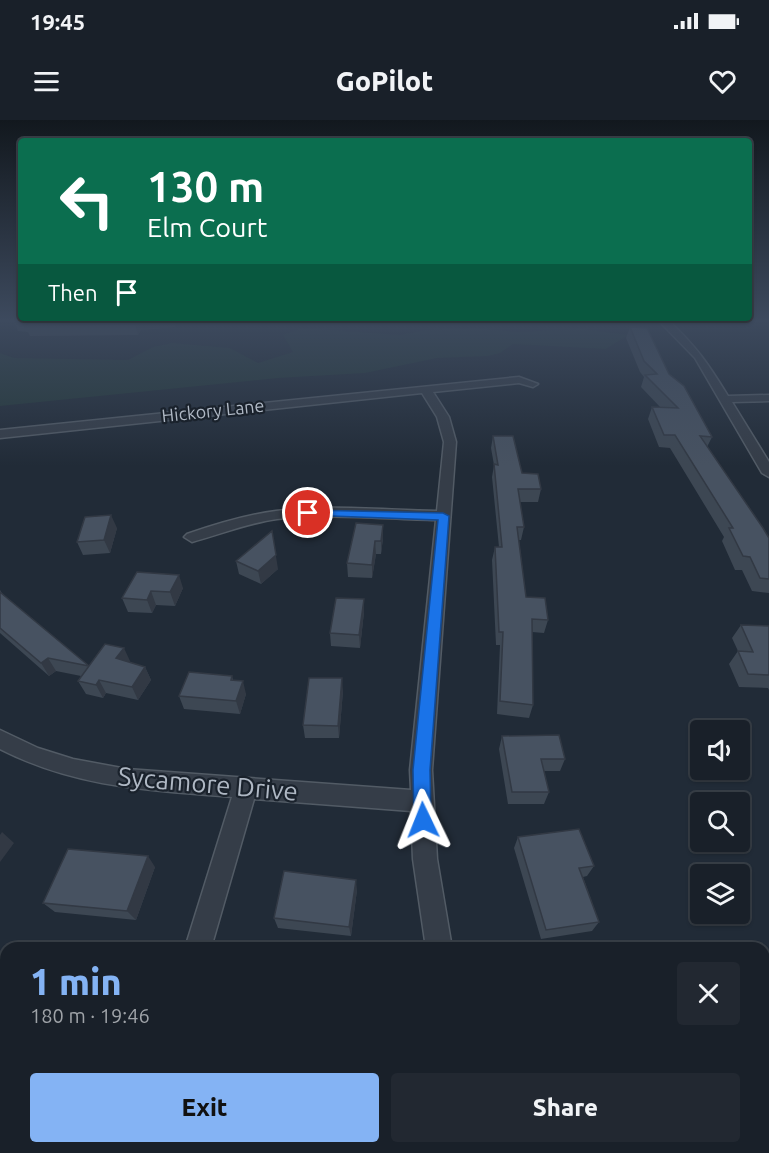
<!DOCTYPE html>
<meta charset="utf-8">
<style>
:root{--surface:#192029;--page:#222831;--text:#f1f3f6;--muted:#9fa3a8;--line:#373e46;--accent:#84b3f4}
body{margin:0;font-family:Ubuntu,sans-serif;background:var(--page);color:var(--text);height:100vh;display:flex;flex-direction:column;font-size:22px;white-space:nowrap}
*{box-sizing:border-box;margin:0}
p{font-size:20px;color:var(--muted)}
.icon{flex:none;width:33px;height:33px;fill:none;stroke:currentColor;stroke-width:2;stroke-linecap:round;stroke-linejoin:round}
.map{position:relative;flex:1;overflow:hidden}
.sheet{position:absolute;left:0px;top:822px;width:770px;height:212px;display:flex;flex-direction:column;background:var(--surface);border-radius:18px 18px 0 0;box-shadow:0 2px 4px #0004,0 0 0 2px var(--line)}
.sheet>*{flex:none}
.guide{position:absolute;left:18px;top:18px;width:734px;height:183px;border-radius:6px;box-shadow:0 2px 4px #0004,0 0 0 2px var(--line);background:#0b6e4f;color:#fff;overflow:hidden}
.buttons{position:absolute;left:690px;top:600px;display:grid;gap:12px}
.buttons a{display:grid;place-items:center;width:60px;height:60px;border-radius:6px;background:var(--surface);box-shadow:0 2px 4px #0004,0 0 0 2px var(--line);font-size:30px}
.pin{position:absolute;display:grid;place-items:center;width:51px;height:51px;color:#fff;margin:-26px;border:3px solid #fff;border-radius:50%;box-shadow:0 2px 6px #0007}
.me{position:absolute;width:66px;margin:-33px;rotate:358deg;stroke-linejoin:round;filter:drop-shadow(0 0 4px #0008)}
.turn{display:flex;align-items:center;gap:21px;height:126px;padding:0 30px;font-size:27px}
.turn .icon{width:78px;height:78px;stroke-width:2.5}
.turn b{display:block;font-size:42px;line-height:51px}
.then{display:flex;align-items:center;height:57px;padding:0 30px;background:#0003;gap:12px;font-size:22px}
.round{display:grid;place-items:center;flex:none;width:63px;height:63px;border-radius:6px;background:var(--page)}
.summary{display:flex;align-items:center;justify-content:space-between;height:102px;padding:0 30px}
h1{font-size:36px;font-weight:800;line-height:45px;color:var(--accent)}
.button{display:flex;gap:12px;margin-top:auto;padding:12px 30px}
.button a{flex:1;height:69px;border-radius:6px;background:var(--accent);color:#111;font-size:24px;font-weight:800;line-height:69px;text-align:center}
.button a+a{background:var(--page);color:var(--text)}
.status{display:flex;justify-content:space-between;align-items:center;height:42px;padding:0 30px;background:var(--surface);direction:ltr}
.status svg{height:16px;fill:currentColor}
header{display:flex;justify-content:space-between;align-items:center;height:78px;padding:0 30px;background:var(--surface);font-size:27px;font-weight:800}
.map>svg:first-child{display:block}
.green{fill:#243839}
.lines{fill:none;stroke-linecap:round;stroke-linejoin:round}
.street-casing{stroke:#525b65;stroke-width:3}
.street{fill:#353d48;fill-rule:evenodd}
.wall{fill:#3d4753}
.shaded-wall{fill:#323944}
.building{fill:#475261;stroke:#323944;stroke-width:1.5}
.route{fill:#1a73e8;stroke:#114b97;stroke-width:1.5}
.labels{text-anchor:middle;stroke-width:4.5;stroke-linejoin:round;paint-order:stroke}
.far-street-label{font-size:18px;fill:#afb8c4;stroke:#1a222c}
.near-street-label{font-size:26px;fill:#afb8c4;stroke:#1a222c}
</style>
<div class="status"><b>19:45</b><svg viewBox="0 0 49 12"><path d="M0 12V9h3v3zM5 12V6h3v6zM10 12V3h3v9zM15 12V0h3v12zM26 1h20v11H26zM47 4h2v5h-2z"/></svg></div>
<header><svg class="icon" aria-label="menu" viewBox="0 0 24 24"><path d="M4 6h16M4 12h16M4 18h16"/></svg>GoPilot<svg class="icon" aria-label="heart" viewBox="0 0 24 24"><path d="M12 20l-8-8c-3-5 5-10 8-4 3-6 11-1 8 4z"/></svg></header>
<div class="map">
<svg width="769" height="1033" viewBox="0 0 769 1033">
<rect width="100%" height="100%" fill="#212b37"/>
<!-- green -->
<path class="green" d="M302 208 400 215 426 210 473 208 517 212 582 209 628 215 606 229 513 224 500 233 488 236 437 238 365 253 278 258 0 286V233L14 238 128 240 153 227 172 223 230 228 258 243 293 232 283 215Z"/>
<g class="lines">
<defs>
<path id="street" d="M659 201H669C696 226 709 245 728 276L769 275V281L732 282 769 342V357L762 353 695 238Z
M519 257 538 264 533 267 519 263 433 272 449 297 456 322 432 650 437 739 452 828H426L413 739 411 691 254 679 211 828H185L232 677C148 670 77 668 0 629V610L38 628 73 639 127 649 411 670 410 650 436 400C383 399 330 393 277 399 248 403 221 414 192 422L184 417 187 414C216 404 245 395 276 391 329 384 383 390 437 391L444 322 437 297 422 273 0 318V310Z
M123 1028H155L153 1033H121Z
M458 1028H490L491 1033H459Z"/>
</defs>
<!-- street casing -->
<use href="#street" class="street-casing"/>
<!-- street -->
<use href="#street" class="street"/>
</g>
<!-- wall -->
<path class="wall" d="M14 201H177L174 207 141 210 138 215 30 216 28 212 18 211Z
M630 207 669 254 712 317 707 327 769 418V473L752 471 742 450H735L722 421 724 417 670 328 659 327 648 299 652 287 661 288 641 267 644 257 640 252 626 218Z
M493 316 522 353 541 369 538 382H520L524 407 521 420H519L526 477 548 500 544 513 532 512 533 585 529 598 497 594 500 525H496L492 440 495 427H499L492 357 494 345 491 328Z
M383 405V418L381 434H376L372 458 348 457 347 443Z
M117 408 110 433 83 435 77 422Z
M236 441 278 449 261 464 239 454Z
M137 452 183 468 175 486 156 485 152 493 128 492 122 478Z
M0 470 3 475 89 546 130 541 129 542 145 547 151 560 138 580 106 573 103 578 86 574 78 561 81 556 56 551 49 556 0 513Z
M364 492 360 528 331 526 330 513Z
M741 505 769 506V570L768 568 739 567 729 544 738 531 732 518Z
M232 556 233 560 246 574 240 594 184 589 179 576Z
M343 571 339 618H305L303 605Z
M502 616 565 639 560 651H544L549 672 544 684H508L499 629Z
M518 717 594 746 587 756 583 757 599 802 592 811 541 819 514 728Z
M155 747 136 800 55 792 43 783Z
M357 770 351 816 278 808 274 798Z"/>
<!-- shaded-wall -->
<path class="shaded-wall" d="M137 201H177L174 207 141 210 138 215 135 204Z
M111 395 117 408 110 433 104 420Z
M383 405V418L381 434V421Z
M272 411 278 449 261 464 258 451Z
M375 421 376 434 372 458V445Z
M179 455 183 468 175 486 170 472Z
M151 471 156 485 152 493 147 480Z
M364 479V492L360 528 359 515Z
M124 528 130 541 122 551 116 538Z
M48 538 56 551 49 556 41 543Z
M145 547 151 560 138 580 132 567Z
M342 558 343 571 339 618 338 606Z
M99 560 106 573 103 578 96 565Z
M243 561 246 574 240 594 236 581Z
M2 712 14 723 0 742V715Z
M148 736 155 747 136 800 127 791Z
M356 760 357 770 351 816 349 807Z
M35 1028H51L48 1033H33Z
M273 1028H278L277 1033H272Z"/>
<!-- building -->
<path class="building" d="M28 201H137L135 204 25 206 29 201Z
M630 207 647 208 669 254 684 266 712 317 700 316 763 408 769 418V459L760 458 750 437 743 436 729 408H733L675 315H664L652 287 678 288 645 255 657 254 644 241Z
M493 316H513L522 353 538 354 541 369H518L524 407H517L526 477 545 478 548 500 532 499 533 585 500 581 503 512H499L495 427H502L494 344 498 345Z
M111 395 104 420 77 422 85 397Z
M356 403 383 405 381 421H375L372 445 347 443Z
M272 411 276 435 258 451 236 441Z
M137 452 179 455 170 472 151 471 147 480 122 478Z
M0 472 89 546 105 524 124 528 116 538 145 547 132 567 99 560 96 565 78 561 89 546 48 538 41 543 0 508Z
M336 478 364 479 359 515 330 513Z
M741 505 769 506V555L748 554 738 531 753 532Z
M189 552 232 556 231 560 243 561 236 581 179 576Z
M309 558H342L338 606 303 605Z
M559 615 565 639H541L549 672H512L502 616Z
M579 709 594 746 579 748 599 802 546 810 518 717Z
M68 729 148 736 127 791 43 783Z
M284 751 356 760 349 807 274 798Z
M0 964 6 966V1028H35L33 1033H18L0 1029Z
M213 1028H273L272 1033H212Z"/>
<!-- sky -->
<linearGradient id="sky" x2="0" y2="1"><stop stop-color="#12181e"/><stop offset="0.58" stop-color="#3d4a5e"/><stop offset="1" stop-color="#3d4a5e" stop-opacity="0"/></linearGradient>
<rect width="769" height="346" fill="url(#sky)"/>
<!-- route -->
<path class="route" d="M308 390 443 393 449 396 430 650 431 700 429 706 423 708 416 706 414 700 413 650 438 400 304 395V391Z"/>
<g class="labels">
<!-- far-street labels -->
<g class="far-street-label">
<text transform="translate(213 291) rotate(-6)" y="6">Hickory Lane</text>
</g>
<!-- near-street labels -->
<g class="near-street-label">
<text transform="translate(208 664) rotate(5)" y="9">Sycamore Drive</text>
</g>
</g>
</svg>
<div class="buttons">
<a><svg class="icon" aria-label="sound" viewBox="0 0 24 24"><path d="M4 9h4l5-4v14l-5-4H4zM17 9q2 3 0 6"/></svg></a>
<a><svg class="icon" aria-label="search" viewBox="0 0 24 24"><circle cx="10" cy="10" r="6"/><path d="M15 15l6 6"/></svg></a>
<a><svg class="icon" aria-label="layers" viewBox="0 0 24 24"><path d="M12 4l9 5-9 5-9-5zM3 14l9 5 9-5"/></svg></a>
</div>
<div class="pin" style="left:308px;top:393px;background:#d93025"><svg class="icon" aria-label="arrive" viewBox="0 0 24 24"><path d="M6 21V4h12l-3 4 3 4H6"/></svg></div>
<svg class="me" style="left:423px;top:700px" viewBox="-20 -20 40 40"><path d="M0-17L14 15 0 8-14 15z" fill="#1a73e8" stroke="#fff" stroke-width="4"/></svg>
<div class="guide">
<div class="turn"><svg class="icon" aria-label="left" viewBox="0 0 24 24"><path d="M17 20v-9H6M10 6l-5 5 5 5"/></svg><div><b>130 m</b>Elm Court</div></div>
<div class="then">Then<svg class="icon" aria-label="arrive" viewBox="0 0 24 24"><path d="M6 21V4h12l-3 4 3 4H6"/></svg></div>
</div>
<section class="sheet">
<div class="summary"><div><h1>1 min</h1><p>180 m · 19:46</p></div><a class="round"><svg class="icon" aria-label="close" viewBox="0 0 24 24"><path d="M6 6l12 12M18 6L6 18"/></svg></a></div>
<div class="button"><a>Exit</a><a>Share</a></div>
</section>
</div>
